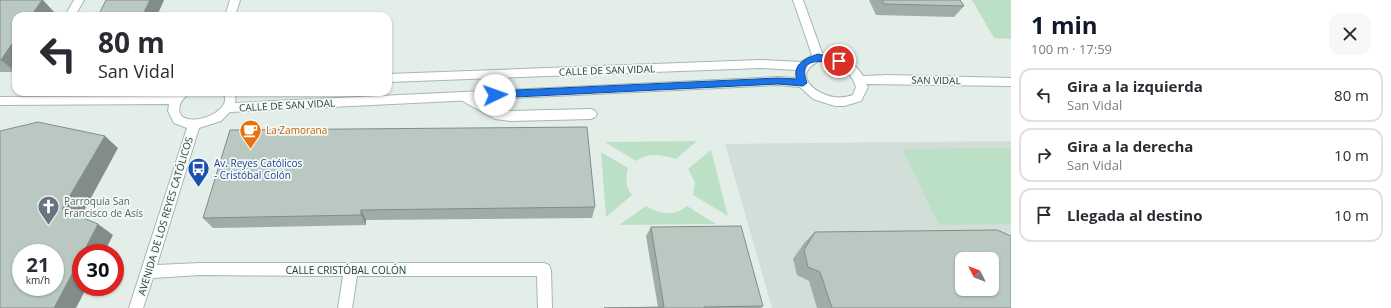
<!DOCTYPE html>
<html lang="es">
<meta charset="utf-8">
<style>
:root{--surface:#fff;--page:#f7f7f7;--text:#2b2b33;--muted:#7c7c81;--line:#e1e1e2;--accent:#111827}
body{margin:0;font-family:"Open Sans",sans-serif;background:var(--page);color:var(--text);height:100vh;display:flex;flex-direction:column;font-size:15px;white-space:nowrap}
*{box-sizing:border-box;margin:0}
p{font-size:13px;color:var(--muted)}
.icon{flex:none;width:22px;height:22px;fill:none;stroke:currentColor;stroke-width:2;stroke-linecap:round;stroke-linejoin:round}
.map{position:relative;flex:1;overflow:hidden}
.side{display:flex;flex-direction:column;background:var(--surface);width:380px}
.side>*{flex:none}
.guide{position:absolute;left:12px;top:12px;width:380px;height:84px;border-radius:12px;box-shadow:0 1px 3px #0004;background:#fff;color:var(--text);overflow:hidden}
.needle{width:26px;rotate:312deg}
.controls{position:absolute;left:955px;top:252px;display:grid;gap:8px}
.controls a{display:grid;place-items:center;width:44px;height:44px;border-radius:8px;background:var(--surface);box-shadow:0 1px 3px #0004;font-size:20px}
.speed{position:absolute;left:12px;top:244px;display:flex;gap:8px;font-size:20px;font-weight:700;text-align:center}
.speed>*{display:grid;place-content:center;width:52px;height:52px;border-radius:50%;background:var(--surface);box-shadow:0 1px 3px #0004;line-height:1}
.speed small{font-size:10px;font-weight:400}
.speed .limit{border:6px solid #d22;background:#fff;color:#111}
.pin{position:absolute;display:grid;place-items:center;width:34px;height:34px;color:#fff;margin:-17px;border:2px solid #fff;border-radius:50%;box-shadow:0 1px 4px #0007}
.me{position:absolute;width:44px;margin:-22px;rotate:87deg;stroke-linejoin:round;filter:drop-shadow(0 0 3px #0008)}
.turn{display:flex;align-items:center;gap:14px;height:84px;padding:0 20px;font-size:18px}
.turn .icon{width:52px;height:52px;stroke-width:2.5}
.turn b{display:block;font-size:28px;line-height:34px}
.round{display:grid;place-items:center;flex:none;width:42px;height:42px;border-radius:12px;background:var(--page)}
.head{display:flex;align-items:center;justify-content:space-between;height:68px;padding:0 20px}
h1{font-size:24px;font-weight:700;line-height:30px;color:var(--accent)}
ul{padding:0;list-style:none}
li{display:flex;align-items:center;gap:12px;height:54px;margin:0 8px 6px;padding:0 12px;border:2px solid var(--line);border-radius:12px}
li div{flex:1}
li b{display:block;font-size:15px}
li em{font-style:normal}
main{display:flex;flex:1;min-height:0}
.map>svg:first-child{display:block}
.built{fill:#d2ded8;fill-rule:evenodd}
.green{fill:#bce0c6}
.lines{fill:none;stroke-linecap:round;stroke-linejoin:round}
.service-casing{stroke:#a6b7b0;stroke-width:2}
.minor-casing{stroke:#a6b7b0;stroke-width:2}
.service{fill:#fff;fill-rule:evenodd}
.minor{fill:#fff;fill-rule:evenodd}
.wall{fill:#9fada7}
.shaded-wall{fill:#828d88}
.building{fill:#b9c9c2;stroke:#828d88;fill-rule:evenodd}
.route{fill:#1a73e8;stroke:#114b97}
.labels{text-anchor:middle;stroke-width:3.5;stroke-linejoin:round;paint-order:stroke}
.street-label{font-size:10px;fill:#224138;stroke:#f5faf7}
.food-label{font-size:10px;fill:#c56008;stroke:#f5faf7;text-anchor:start}
.transit-label{font-size:10px;fill:#164399;stroke:#f5faf7;text-anchor:start}
.worship-label{font-size:10px;fill:#5b616d;stroke:#f5faf7;text-anchor:start}
</style>
<main>
<div class="map">
<svg width="1011" height="308" viewBox="0 0 1011 308">
<rect width="100%" height="100%" fill="#e4eee9"/>
<!-- built -->
<path class="built" d="M1011 141V308H772L725 144ZM962 259H992V289H962Z"/>
<!-- green -->
<path class="green" d="M972 0H1011V39L994 38Z
M697 141 676 159C662 155 649 152 636 161L605 142Z
M1011 148V224L939 225 902 149Z
M711 150 728 216 693 195 695 182 688 169Z
M601 152 628 168C625 178 626 187 632 195L606 217Z
M646 206C660 215 674 216 687 206L716 224 619 225Z"/>
<g class="lines">
<defs>
<path id="service" d="M463 92 497 110 511 111 591 109 595 111 597 114 595 117 591 119 511 121 495 119 459 99 457 96 459 93Z"/>
<path id="minor" d="M74 0H84L75 16H65Z
M230 0H240L235 16H225Z
M793 0H803L822 53C838 55 854 61 863 76L887 75 1011 78V86L866 84 868 87 861 101 844 106H835L813 99 800 87 778 85 230 112 221 121 199 128 157 265 200 263H544L549 265 551 270 552 308H538L537 276H357L352 308H338L343 276 200 275 153 278 143 308H129L187 128 174 123 168 111 169 104 0 105V97L173 96 176 92H189C186 97 181 100 180 105 173 130 221 119 225 101 225 99 225 95 224 92H236L235 103 778 77 796 78V70L760 68 388 82V74L760 60 801 62 812 55ZM819 61C837 63 851 70 856 87L853 95C847 97 841 98 834 97 815 94 791 75 819 61Z"/>
</defs>
<!-- service casing -->
<use href="#service" class="service-casing"/>
<!-- minor casing -->
<use href="#minor" class="minor-casing"/>
<!-- service -->
<use href="#service" class="service"/>
<!-- minor -->
<use href="#minor" class="minor"/>
</g>
<!-- wall -->
<path class="wall" d="M0 0 55 13 52 16H16V72H0Z
M869 0H960L964 6 954 17 876 15Z
M230 130 595 207 592 218 366 220V225L213 228 203 218Z
M651 227 763 306 761 308H604L658 307 646 236Z
M815 232 1011 308H817L809 281 797 275 793 259 805 242Z"/>
<!-- shaded-wall -->
<path class="shaded-wall" d="M42 0H43L55 13 52 16H31Z
M150 0H164L157 16H142Z
M16 38V72L1 60Z
M105 136 118 148 79 220 62 209Z
M361 210 366 220V225L361 215Z
M98 224 113 235 104 253H83Z
M81 257V287H87L76 308H54Z"/>
<!-- building -->
<path class="building" d="M0 0H42L31 16H16V38L1 60H0Z
M106 0H150L142 16H98Z
M882 0H960L964 6 884 4Z
M38 122 105 136 62 209 98 224 83 253H81V257L54 308H0V131ZM21 253H55V287H21Z
M587 127 595 207 361 210V215L203 218 230 130Z
M741 226 763 306 704 307V308H604L664 307 651 227Z
M997 230 1011 236V308H832L820 272 808 267 804 250 815 232ZM962 259H992V289H962Z"/>
<!-- route -->
<path class="route" d="M818 54 839 58 843 61 839 64C822 61 797 56 807 83L803 86 778 84 495 98 491 95 495 91 778 78 797 79C792 64 806 58 818 54Z"/>
<!-- icons -->
<defs>
<symbol id="cafe-pin" viewBox="-11 -11 22 30"><path d="M0 17L-7.5 6A9.5 9.5 0 1 1 7.5 6Z" fill="#e8710a" stroke="#f5faf7"/><path d="M-5.5-4.5H6V0H3Q3 3.5 0 3.5H-2.5Q-5.5 3.5-5.5 0ZM3-3.2v2h1.7v-2ZM-6 4.5H4V6H-6Z" fill="#fff"/></symbol>
<symbol id="bus-pin" viewBox="-11 -11 22 30"><path d="M0 17L-7.5 6A9.5 9.5 0 1 1 7.5 6Z" fill="#1a4fb4" stroke="#f5faf7"/><path d="M-5-6H5V4H4V6H2V4H-2V6H-4V4H-5ZM-3.5-4V0h7V-4ZM-3.5 1.2v1.5H-2V1.2ZM2 1.2v1.5H3.5V1.2Z" fill="#fff"/></symbol>
<symbol id="church-pin" viewBox="-11 -11 22 30"><path d="M0 17L-7.5 6A9.5 9.5 0 1 1 7.5 6Z" fill="#6b7280" stroke="#f5faf7"/><path d="M-1.2-6h2.4v3.5h3.3v2.4h-3.3V6h-2.4V-.1h-3.3v-2.4h3.3Z" fill="#fff"/></symbol>
</defs>
<g fill-rule="evenodd">
<use href="#cafe-pin" x="238" y="118" width="25" height="34"/>
<use href="#bus-pin" x="186" y="156" width="25" height="34"/>
<use href="#church-pin" x="36" y="194" width="25" height="34"/>
</g>
<g class="labels">
<!-- street labels -->
<g class="street-label">
<text transform="translate(607 70) rotate(-2)" y="4">CALLE DE SAN VIDAL</text>
<text transform="translate(936 80) rotate(1)" y="4">SAN VIDAL</text>
<text transform="translate(287 105) rotate(-3)" y="4">CALLE DE SAN VIDAL</text>
<text transform="translate(165 216) rotate(-73)" y="4">AVENIDA DE LOS REYES CATÓLICOS</text>
<text x="346" y="274">CALLE CRISTÓBAL COLÓN</text>
</g>
<!-- food labels -->
<g class="food-label">
<text x="266" y="134">La Zamorana</text>
</g>
<!-- transit labels -->
<g class="transit-label">
<text x="214" y="167">Av. Reyes Católicos<tspan x="214" dy="12">- Cristóbal Colón</tspan></text>
</g>
<!-- worship labels -->
<g class="worship-label">
<text x="64" y="205">Parroquía San<tspan x="64" dy="12">Francisco de Asís</tspan></text>
</g>
</g>
</svg>
<div class="controls">
<a><svg class="needle" viewBox="-14 -14 28 28"><path d="M0-13l5 13h-10z" fill="#e53935"/><path d="M0 13l5-13h-10z" fill="#7c7c81"/></svg></a>
</div>
<div class="speed"><div>21<small>km/h</small></div><div class="limit">30</div></div>
<div class="pin" style="left:839px;top:61px;background:#d93025"><svg class="icon" aria-label="arrive" viewBox="0 0 24 24"><path d="M6 21V4h12l-3 4 3 4H6"/></svg></div>
<svg class="me" style="left:495px;top:95px" viewBox="-20 -20 40 40"><circle r="19" fill="#fff"/><path d="M0-13L10 11 0 6-10 11z" fill="#1a73e8"/></svg>
<div class="guide">
<div class="turn"><svg class="icon" aria-label="left" viewBox="0 0 24 24"><path d="M17 20v-9H6M10 6l-5 5 5 5"/></svg><div><b>80 m</b>San Vidal</div></div>
</div>
</div>
<section class="side">
<div class="head"><div><h1>1 min</h1><p>100 m · 17:59</p></div><a class="round"><svg class="icon" aria-label="close" viewBox="0 0 24 24"><path d="M6 6l12 12M18 6L6 18"/></svg></a></div>
<ul>
<li><svg class="icon" aria-label="left" viewBox="0 0 24 24"><path d="M17 20v-9H6M10 6l-5 5 5 5"/></svg><div><b>Gira a la izquierda</b><p>San Vidal</p></div><em>80 m</em></li>
<li><svg class="icon" aria-label="right" viewBox="0 0 24 24"><path d="M7 20v-9h11M14 6l5 5-5 5"/></svg><div><b>Gira a la derecha</b><p>San Vidal</p></div><em>10 m</em></li>
<li><svg class="icon" aria-label="arrive" viewBox="0 0 24 24"><path d="M6 21V4h12l-3 4 3 4H6"/></svg><div><b>Llegada al destino</b></div><em>10 m</em></li>
</ul>
</section>
</main>
